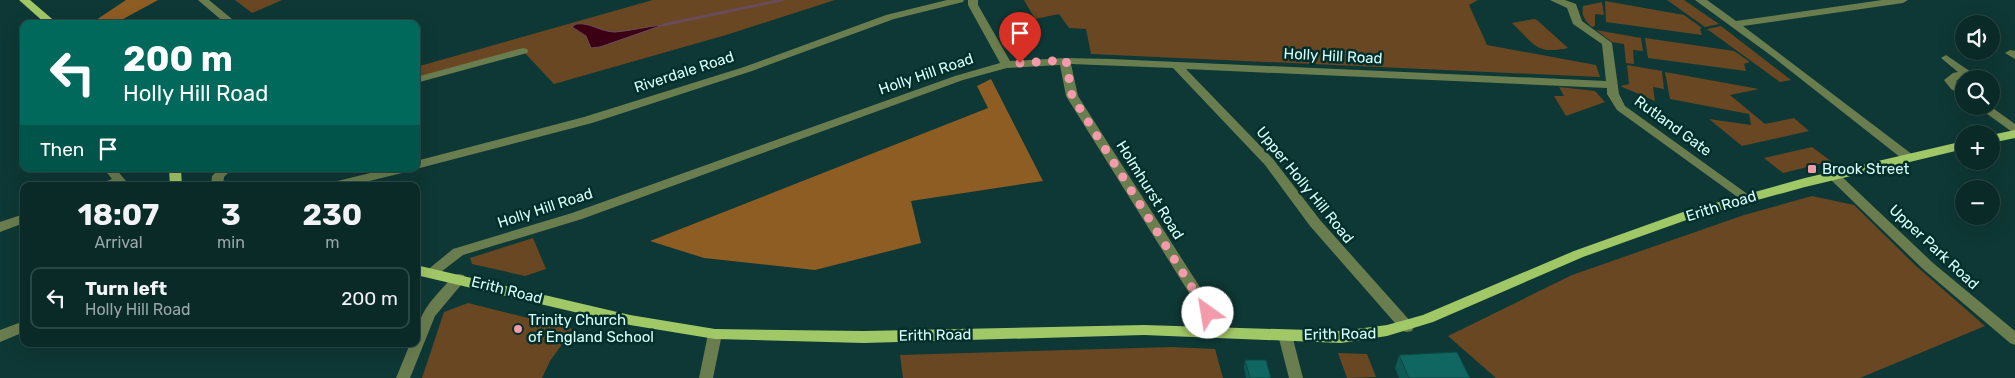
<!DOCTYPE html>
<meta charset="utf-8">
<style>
:root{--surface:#0a2a28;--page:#133230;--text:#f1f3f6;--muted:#99a7a8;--line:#2a4645}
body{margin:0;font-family:Rubik,sans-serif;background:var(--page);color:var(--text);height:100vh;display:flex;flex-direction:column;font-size:19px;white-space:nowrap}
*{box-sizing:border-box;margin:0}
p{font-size:16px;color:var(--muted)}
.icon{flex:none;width:28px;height:28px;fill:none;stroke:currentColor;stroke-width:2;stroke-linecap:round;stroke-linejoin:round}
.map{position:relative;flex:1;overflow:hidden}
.sheet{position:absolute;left:20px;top:182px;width:400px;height:165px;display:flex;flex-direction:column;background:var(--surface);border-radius:10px;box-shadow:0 5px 20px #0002,0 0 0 1px var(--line)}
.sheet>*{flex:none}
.banner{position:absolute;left:20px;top:20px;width:400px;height:152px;border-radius:10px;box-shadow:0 5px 20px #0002,0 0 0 1px var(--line);background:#00695c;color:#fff;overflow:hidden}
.fabs{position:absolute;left:1955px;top:15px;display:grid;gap:10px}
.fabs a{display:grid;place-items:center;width:45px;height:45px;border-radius:50%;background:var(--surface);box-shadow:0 5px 20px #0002,0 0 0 1px var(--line);font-size:25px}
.pin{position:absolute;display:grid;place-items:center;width:42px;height:42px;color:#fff;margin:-51px -21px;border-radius:50% 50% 50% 0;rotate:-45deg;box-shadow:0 0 5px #0007}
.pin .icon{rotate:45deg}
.me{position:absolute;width:55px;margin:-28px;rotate:328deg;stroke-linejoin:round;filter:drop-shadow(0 0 4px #0008)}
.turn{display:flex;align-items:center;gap:18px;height:105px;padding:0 20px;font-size:22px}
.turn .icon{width:65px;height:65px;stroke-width:2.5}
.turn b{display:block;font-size:35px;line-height:42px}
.then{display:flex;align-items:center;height:48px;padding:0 20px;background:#0003;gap:10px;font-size:19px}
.eta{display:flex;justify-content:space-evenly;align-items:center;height:85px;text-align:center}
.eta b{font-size:30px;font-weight:700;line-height:35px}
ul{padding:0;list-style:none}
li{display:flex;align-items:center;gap:15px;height:62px;margin:0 10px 8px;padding:0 10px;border:2px solid var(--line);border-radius:10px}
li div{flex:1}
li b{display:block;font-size:19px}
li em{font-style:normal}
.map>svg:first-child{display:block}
.green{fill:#684722}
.forest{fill:#8e5d23}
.water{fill:#3b0013;stroke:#6a4c58}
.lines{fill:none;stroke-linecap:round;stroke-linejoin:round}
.stream{stroke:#6a4c58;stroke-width:3}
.minor{fill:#6a7d4f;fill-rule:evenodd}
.major{fill:#a1c867;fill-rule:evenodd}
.wall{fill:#0e5953}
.building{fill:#106761;stroke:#0b4844}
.route{stroke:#f39aab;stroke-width:9;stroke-dasharray:0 16.2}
.poi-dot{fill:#f39aab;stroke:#022e2b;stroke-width:2}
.labels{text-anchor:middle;stroke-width:5;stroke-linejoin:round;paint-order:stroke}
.street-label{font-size:15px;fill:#d9fef9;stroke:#022e2b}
.poi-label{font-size:15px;fill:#d9fef9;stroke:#022e2b;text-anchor:start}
</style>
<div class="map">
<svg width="2015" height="378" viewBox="0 0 2015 378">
<rect width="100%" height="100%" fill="#0e3835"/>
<!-- green -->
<path class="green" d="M235 0H282L252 13Z
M653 0H835L726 35 554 84 523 51 416 80V67Z
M1024 0H1478L1469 5 1487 45 1596 65 1600 77 1091 54 1086 29 1069 28 1059 14 1035 19Z
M1667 0H1684L1719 24 1705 27Z
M1605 1 1684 15 1702 28 1700 29 1702 35 1606 22Z
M1602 2 1604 15 1595 14V26L1592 27C1585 21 1581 15 1583 6Z
M1534 19 1537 20 1568 48C1536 55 1534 44 1512 23Z
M1721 26 1791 80 1780 82 1707 29Z
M1596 30 1641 38 1643 51 1633 50 1634 64 1626 63 1624 44 1612 42Z
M1645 38 1734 51 1750 62 1744 64 1746 71 1648 58Z
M1627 65 1662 71 1664 89 1653 87 1655 101 1620 86 1629 84Z
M1665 72 1759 89 1730 95 1765 124 1794 118 1809 131 1742 146 1709 119 1751 125 1749 114 1670 99Z
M1559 87 1595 91 1605 102 1566 116 1554 96H1564Z
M1812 147 1831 161 1783 173 1764 158Z
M1812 196 1854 205 1915 265 1985 326 1860 378H1496L1448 336 1572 275 1744 215Z
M533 238 546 269 525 276 472 264 470 258Z
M468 303 573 329 550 361 542 378H422L444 312Z
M1172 347 1215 349 1223 378H903L900 355Z
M1338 353 1367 354 1376 377 1347 378Z"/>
<!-- forest -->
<path class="forest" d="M126 0H158L114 24H90Z
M991 79 1043 181 911 201 921 243 815 270 704 258 650 241 988 108 977 86Z"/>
<!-- water -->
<path class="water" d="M576 24C590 22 601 32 615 32 631 31 648 26 663 25L600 47 591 48 586 36 572 27Z"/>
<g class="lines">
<!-- stream -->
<path class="stream" d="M663 25 782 0"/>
<!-- minor -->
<path class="minor" d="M198 0H209L238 24H226Z
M947 0H964L963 2 894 19 752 71 592 123 416 169H415L416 161 584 117 744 67 886 15Z
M968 0H978V5L1010 61 1065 58 1111 59 1606 81 1602 44 1573 24 1567 8 1550 0H1565L1576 4 1582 21 1612 43 1619 94 1625 106 1753 198 1747 202 1743 201 1617 110 1607 94V88L1186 69 1273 159 1320 220 1412 323 1414 327 1412 331 1407 332 1402 331 1310 226 1265 165 1173 68 1071 64 1078 96 1226 328 1228 332 1226 336 1221 337 1216 336 1066 96 1060 65 1007 68 963 80 582 219 463 255 437 275H427L425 272 453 249 572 213 955 76 1000 63 968 5Z
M1695 0H1707L1736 21 1882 0H1908L1903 3 1743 26 1913 155 1915 158 1913 161H1905L1773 57Z
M523 48 527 49 528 51 527 53 416 83V77Z
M2010 50 2015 51V59L2005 53Z
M1946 55 1974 74 1972 76 1960 78 1956 81 1964 88V96L1951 89 1944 80 1953 73 1958 72 1941 58Z
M1976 106H1990L2015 124V134Z
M104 169H116L130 186H100L102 183 112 179Z
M219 169H232L224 177 223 186H211L212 176Z
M387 169H408L406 172 349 186H327L329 183Z
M1834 172 1838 173 1933 263 2015 331V345L2010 343 1923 269 1830 179 1828 176 1830 173Z
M24 214V223L0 232V222Z
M459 274 464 275 466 279 435 316 410 378H396L410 344H416C416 311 434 299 454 275Z
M24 321V332L0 342V330Z
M715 329 720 330 722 334 713 378H699L708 334 710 330Z
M1285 330 1290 331 1292 335 1303 378H1289L1278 335 1280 331Z"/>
<!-- major -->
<path class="major" d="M19 0H30L58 24H46Z
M2015 130V138L1991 143V135Z
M1964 141V149L1805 187 1692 218 1583 257 1433 322 1387 336 1341 343 1144 335 864 343 715 339 630 325 416 275V265L630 315 715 329 864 331 1144 325 1341 331 1387 325 1423 315 1574 251 1683 212 1805 178Z
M169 169H181L182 186H170Z"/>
</g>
<!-- wall -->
<path class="wall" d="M1399 355 1470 378H1399L1395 368Z
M1245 360 1271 378H1246L1244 367Z"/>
<!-- building -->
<path class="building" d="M1457 352 1470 378H1409L1399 355Z
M1245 360H1266L1271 378H1250Z"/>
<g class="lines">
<!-- route -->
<path class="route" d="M1020 63 1066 60 1072 96 1208 313"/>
</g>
<!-- markers -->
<g class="poi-dot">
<rect x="1807" y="164" width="10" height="10" rx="2.5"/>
<circle cx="518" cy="329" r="5"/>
</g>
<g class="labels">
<!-- street labels -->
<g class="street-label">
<text transform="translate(1333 56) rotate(3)" y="5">Holly Hill Road</text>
<text transform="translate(684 72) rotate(-18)" y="5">Riverdale Road</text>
<text transform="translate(926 74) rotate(-19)" y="5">Holly Hill Road</text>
<text transform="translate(1673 126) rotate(36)" y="5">Rutland Gate</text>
<text transform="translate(1305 185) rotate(51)" y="5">Upper Holly Hill Road</text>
<text transform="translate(1150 190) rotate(58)" y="5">Holmhurst Road</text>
<text transform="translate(1721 206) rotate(-17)" y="5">Erith Road</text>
<text transform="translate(545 208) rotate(-18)" y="5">Holly Hill Road</text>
<text transform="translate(1934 247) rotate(43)" y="5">Upper Park Road</text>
<text transform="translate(507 290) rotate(14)" y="5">Erith Road</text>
<text transform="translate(1340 334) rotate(-1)" y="5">Erith Road</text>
<text transform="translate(935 335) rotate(-1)" y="5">Erith Road</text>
</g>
<!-- poi labels -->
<g class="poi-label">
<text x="1822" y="174">Brook Street</text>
<text x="528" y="325">Trinity Church<tspan x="528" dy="17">of England School</tspan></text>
</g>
</g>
</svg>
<div class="fabs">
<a><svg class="icon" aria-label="sound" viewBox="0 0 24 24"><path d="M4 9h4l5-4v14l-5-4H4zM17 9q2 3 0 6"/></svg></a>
<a><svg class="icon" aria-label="search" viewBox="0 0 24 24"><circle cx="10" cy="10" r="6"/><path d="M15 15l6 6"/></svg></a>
<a>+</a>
<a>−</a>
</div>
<div class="pin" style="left:1020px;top:63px;background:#d93025"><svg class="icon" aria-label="arrive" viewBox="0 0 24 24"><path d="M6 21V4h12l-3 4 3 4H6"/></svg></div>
<svg class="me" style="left:1208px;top:313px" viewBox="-20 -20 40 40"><circle r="19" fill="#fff"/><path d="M0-13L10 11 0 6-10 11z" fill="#f39aab"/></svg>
<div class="banner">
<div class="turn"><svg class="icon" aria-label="left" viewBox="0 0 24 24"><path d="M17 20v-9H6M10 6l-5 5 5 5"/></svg><div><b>200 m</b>Holly Hill Road</div></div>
<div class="then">Then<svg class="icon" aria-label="arrive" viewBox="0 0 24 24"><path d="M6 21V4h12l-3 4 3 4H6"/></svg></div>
</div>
<section class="sheet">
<div class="eta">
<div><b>18:07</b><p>Arrival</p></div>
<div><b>3</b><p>min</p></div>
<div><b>230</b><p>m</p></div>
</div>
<ul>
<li><svg class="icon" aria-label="left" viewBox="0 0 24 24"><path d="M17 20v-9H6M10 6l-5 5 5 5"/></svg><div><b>Turn left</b><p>Holly Hill Road</p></div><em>200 m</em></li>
</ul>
</section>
</div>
